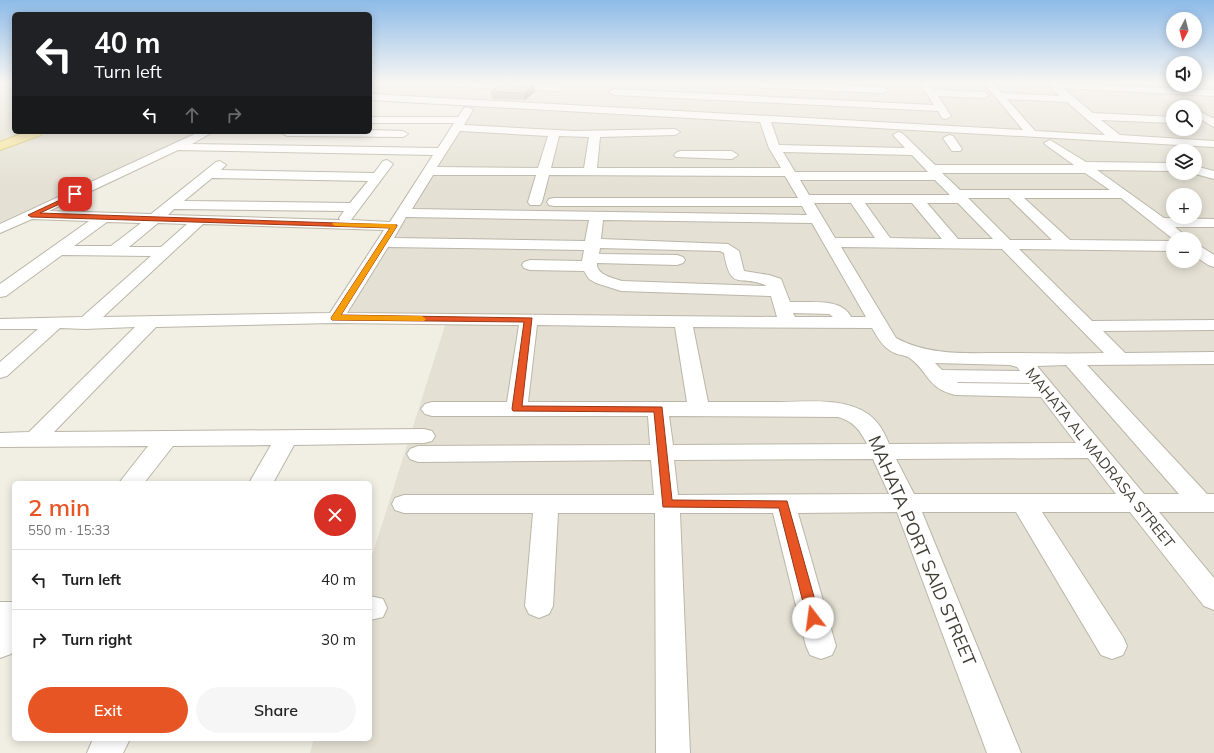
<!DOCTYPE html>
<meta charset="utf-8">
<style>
:root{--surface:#fff;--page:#f6f6f6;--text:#222;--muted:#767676;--line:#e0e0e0;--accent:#e85524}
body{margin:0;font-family:Mulish,sans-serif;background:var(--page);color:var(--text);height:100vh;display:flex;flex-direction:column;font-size:15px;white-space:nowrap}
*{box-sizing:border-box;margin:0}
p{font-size:13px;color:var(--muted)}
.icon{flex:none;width:22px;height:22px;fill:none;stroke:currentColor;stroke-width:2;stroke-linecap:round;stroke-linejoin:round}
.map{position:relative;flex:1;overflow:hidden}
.sheet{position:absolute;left:12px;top:481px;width:360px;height:260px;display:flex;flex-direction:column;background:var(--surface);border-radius:6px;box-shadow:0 2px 10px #0003}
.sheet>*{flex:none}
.top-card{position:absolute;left:12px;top:12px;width:360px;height:122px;border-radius:6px;box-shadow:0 2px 10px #0003;background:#202124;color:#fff;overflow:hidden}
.needle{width:26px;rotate:187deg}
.controls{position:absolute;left:1166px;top:12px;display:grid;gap:8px}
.controls a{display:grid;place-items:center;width:36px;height:36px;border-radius:50%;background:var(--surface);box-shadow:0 2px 10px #0003;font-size:20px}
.pin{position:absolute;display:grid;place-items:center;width:34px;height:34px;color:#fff;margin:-17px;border-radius:8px;box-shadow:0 2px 6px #0006}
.me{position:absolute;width:44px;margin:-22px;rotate:345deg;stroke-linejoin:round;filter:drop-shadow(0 0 3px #0008)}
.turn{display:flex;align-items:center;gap:14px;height:84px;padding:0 16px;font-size:18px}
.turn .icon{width:52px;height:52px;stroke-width:2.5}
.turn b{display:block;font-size:28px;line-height:34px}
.lanes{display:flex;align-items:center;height:38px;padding:0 16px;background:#0003;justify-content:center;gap:20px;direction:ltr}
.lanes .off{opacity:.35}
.round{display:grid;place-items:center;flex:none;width:42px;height:42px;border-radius:21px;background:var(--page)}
.head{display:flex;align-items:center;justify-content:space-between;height:68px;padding:0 16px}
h1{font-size:24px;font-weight:600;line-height:30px;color:var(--accent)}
.action{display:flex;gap:8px;margin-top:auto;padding:8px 16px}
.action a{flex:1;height:46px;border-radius:24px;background:var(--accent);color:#fff;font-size:16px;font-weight:600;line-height:46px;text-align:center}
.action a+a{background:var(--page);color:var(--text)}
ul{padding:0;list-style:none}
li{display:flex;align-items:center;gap:12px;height:60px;padding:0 16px;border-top:1px solid var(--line)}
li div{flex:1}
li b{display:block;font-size:15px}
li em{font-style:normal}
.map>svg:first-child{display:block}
.residential{fill:#e4e0d3;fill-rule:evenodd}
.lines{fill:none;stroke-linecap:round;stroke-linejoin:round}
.minor-casing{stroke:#bbb6a8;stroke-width:2}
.major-casing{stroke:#d9c36a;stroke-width:2}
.minor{fill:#fff;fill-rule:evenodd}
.major{fill:#f6e498;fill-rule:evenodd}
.wall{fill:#b4afa1}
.shaded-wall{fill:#928e83}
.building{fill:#d1cbbb;stroke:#928e83}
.route{fill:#e85524;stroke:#973717}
.slow{fill:#f59e0b}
.labels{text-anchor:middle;stroke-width:3.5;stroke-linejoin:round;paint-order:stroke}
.street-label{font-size:15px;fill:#423e35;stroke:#fff}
.near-street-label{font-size:18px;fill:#423e35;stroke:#fff}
</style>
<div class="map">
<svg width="1214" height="753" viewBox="0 0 1214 753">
<rect width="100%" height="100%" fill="#f1eee4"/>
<!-- residential -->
<path class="residential" d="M0 83H14V132H197L0 224Z
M370 83H1173V85H1195V83H1214V753H310L314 739H370V562L448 316 327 315 464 107 370 101ZM1173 107H1195V129H1173ZM1173 151H1195V173H1173ZM1173 195H1195V217H1173ZM1173 239H1195V261H1173Z"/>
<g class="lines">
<defs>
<path id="minor" d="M427 83 559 85 564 88 559 91 432 86Z
M725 83H786L883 87 888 90 883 93 730 86Z
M920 83H929L934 90 984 92 989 95 984 98 938 96 951 116 946 119 942 118 938 111 614 95 609 92 614 89 934 105Z
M984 83H993L1002 93 1060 96 1047 83 1214 90V96L1063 88 1093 113 1173 117V123L1101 120 1120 135 1214 141V147L771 122 779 145 905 148 893 135 898 132 902 133 935 165H1074L1046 145 1044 143 1050 140 1086 162 1173 163V171L1097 170 1164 218 1214 219V227H1175L1189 239H1173L1121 198H1024L1070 240 1173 241V251L1019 249 1092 321 1214 320V330L1103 331 1125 353 1214 352V364L1087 365 1207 494H1214V512H1159L1214 578V610L1204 606 1130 512H1042L1123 637 1127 646 1123 655 1112 659 1101 655 1016 512H922L1021 753H987L897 512 798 513 836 646 832 655 821 659 810 655 806 646 773 513H680L690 753H656L655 513H558L553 606 549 614 539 618 529 614 525 606 533 513H404L395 510 392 504 395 498 404 495H654L651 460 418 462 410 459 407 454 410 449 418 446 650 445 648 416H432L425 414 421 409 425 404 432 402H507L519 325 335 323 156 327 54 432 424 429 432 431 435 436 432 441 424 443 294 445 273 483H249L271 445 173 446 144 483H119L148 446 0 447V433L29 432 135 327 85 329 60 328 7 376 0 378V362L38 329H0V319L82 317 151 256 62 255 6 296 0 297V284L89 221 32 219 0 233V224L199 132H213L192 144 438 148 454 123H370V117H458L464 108 468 107 473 110 464 125 575 131 675 129 680 132 675 135 600 137 597 168H781L769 148 760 122 370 100V94L1023 130ZM1007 99 1067 102 1105 135 1035 131ZM460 131 548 136 538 168 437 167ZM559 136 589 137 584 168H551ZM178 150 433 155 390 222 351 220 393 164 387 160 383 161 374 173 221 170 226 165 220 161 216 162 151 214 49 211ZM783 152 912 155 928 172H795ZM942 173H1085L1110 190H960ZM433 175H536L528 202 530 205H540L542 202 549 175 785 176 798 198H554L549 199 547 202 549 205 554 206H802L807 215 412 209ZM212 178 368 181 350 203 184 201ZM800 180H935L950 195H809ZM968 198H1009L1052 240H1010ZM814 203H851L875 238H835ZM865 203H912L942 239 890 238ZM927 203H958L993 239H958ZM174 209 344 211 339 218 340 220 168 215ZM406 217 589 220 585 241 394 238ZM603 220 812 223 866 317H851C842 297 808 303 790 302L781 279 769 275 744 271 739 251 728 244 601 239ZM107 222 141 223 111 246H74ZM158 223 187 224 161 247H129ZM203 224 384 230 330 313 103 317ZM388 247 584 250 582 261 530 260 524 262 522 265 524 268 530 270 584 271 589 279 596 283 621 291 771 296 777 317 347 313ZM841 247 1002 249 1104 353C1070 354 1036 353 1003 353 967 353 929 356 896 338ZM600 248 720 251 724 253C731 294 741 273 767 286L622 281C613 278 596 275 597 263L677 265 683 263 685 260 683 257 677 255 599 254ZM793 313 829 314 833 317H795ZM537 325 675 327 687 402H528ZM693 327 872 328C879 340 884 349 897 354 901 355 908 356 911 359 930 374 927 388 955 395L1041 397 1076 443 889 444C884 432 879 422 868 414 843 397 807 402 779 402 755 402 732 402 708 402ZM935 363 1010 365 1017 367 1020 371 942 370ZM1066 365 1179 494H1144L1037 366ZM957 382 1029 383 1031 384 958 383ZM669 416 838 417C853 421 860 430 867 444L673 445ZM1088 458 1116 494H914L896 459ZM873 459 889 494 678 495 674 460Z
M1195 109 1214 119V127L1195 116Z
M370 130 403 131 408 134 403 137 287 136 282 133 370 132Z
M949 135 953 136 962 149 960 151H952L943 138Z
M680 151H732L738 155 732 159 676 157 674 155 676 153Z
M1195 166 1214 171V179L1192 173H1195Z
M1195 244 1200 246 1214 255V267L1208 265 1195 256Z
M370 596 383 599 387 608 383 617 370 620Z
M0 602H14V650L11 654 0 658Z
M93 739H130L123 753H87Z"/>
<path id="major" d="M26 132H43L41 135 0 150V142Z"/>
</defs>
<!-- minor casing -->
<use href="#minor" class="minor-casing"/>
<!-- major casing -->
<use href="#major" class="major-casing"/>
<!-- minor -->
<use href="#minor" class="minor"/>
<!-- major -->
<use href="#major" class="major"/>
</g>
<!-- wall -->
<path class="wall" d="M534 85 535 92 525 100 492 99 491 92Z"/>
<!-- shaded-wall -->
<path class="shaded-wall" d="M534 85 535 92 525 100 524 93Z"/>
<!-- building -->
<path class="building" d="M502 84 534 85 524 93 491 92Z"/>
<!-- sky -->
<linearGradient id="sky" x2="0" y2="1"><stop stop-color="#8dbbe8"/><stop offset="0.44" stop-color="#f9f7f3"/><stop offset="1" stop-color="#f9f7f3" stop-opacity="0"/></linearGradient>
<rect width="1214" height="188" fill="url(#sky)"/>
<!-- route -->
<path class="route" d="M75 193H77V196L40 213 397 225V226L341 315 532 318 522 406 662 407 672 500 787 501 820 618 818 622 813 624 809 622 807 618 779 508 663 507 654 412 513 411 512 409 524 322 332 320 331 318 390 228 31 217 28 215Z"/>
<!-- slow -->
<path class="slow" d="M333 223 394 224 397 226 341 315 422 316 426 319 424 321 332 320 331 318 390 228 335 226 332 224Z"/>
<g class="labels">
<!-- street labels -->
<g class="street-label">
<text transform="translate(1100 458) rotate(51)" y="5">MAHATA AL MADRASA STREET</text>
</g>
<!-- near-street labels -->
<g class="near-street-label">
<text transform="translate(922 551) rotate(67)" y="6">MAHATA PORT SAID STREET</text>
</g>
</g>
</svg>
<div class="controls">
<a><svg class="needle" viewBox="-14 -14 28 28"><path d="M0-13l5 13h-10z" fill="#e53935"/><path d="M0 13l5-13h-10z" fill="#767676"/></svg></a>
<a><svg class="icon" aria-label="sound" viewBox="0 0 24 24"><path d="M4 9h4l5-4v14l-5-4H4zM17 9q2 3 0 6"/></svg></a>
<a><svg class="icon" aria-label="search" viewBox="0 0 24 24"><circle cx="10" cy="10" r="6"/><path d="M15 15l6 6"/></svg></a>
<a><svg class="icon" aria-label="layers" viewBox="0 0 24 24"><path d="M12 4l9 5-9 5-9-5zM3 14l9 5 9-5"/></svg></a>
<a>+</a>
<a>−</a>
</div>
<div class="pin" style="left:75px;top:194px;background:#d93025"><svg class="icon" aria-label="arrive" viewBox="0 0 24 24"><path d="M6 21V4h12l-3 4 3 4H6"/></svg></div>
<svg class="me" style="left:813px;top:618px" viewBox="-20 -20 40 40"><circle r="19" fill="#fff"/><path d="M0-13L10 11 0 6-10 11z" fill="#e85524"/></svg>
<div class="top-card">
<div class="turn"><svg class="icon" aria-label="left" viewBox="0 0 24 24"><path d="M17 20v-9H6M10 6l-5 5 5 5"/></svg><div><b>40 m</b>Turn left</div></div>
<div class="lanes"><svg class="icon" aria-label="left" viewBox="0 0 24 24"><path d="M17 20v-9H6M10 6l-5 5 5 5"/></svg><svg class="icon off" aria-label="ahead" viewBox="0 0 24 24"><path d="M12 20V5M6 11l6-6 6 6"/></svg><svg class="icon off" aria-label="right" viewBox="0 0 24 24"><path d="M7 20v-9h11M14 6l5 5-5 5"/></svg></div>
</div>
<section class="sheet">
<div class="head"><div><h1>2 min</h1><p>550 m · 15:33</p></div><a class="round" style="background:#d93025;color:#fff"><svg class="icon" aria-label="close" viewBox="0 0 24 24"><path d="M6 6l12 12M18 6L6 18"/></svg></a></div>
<ul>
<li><svg class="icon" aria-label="left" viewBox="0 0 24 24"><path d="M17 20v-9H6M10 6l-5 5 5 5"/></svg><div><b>Turn left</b></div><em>40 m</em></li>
<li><svg class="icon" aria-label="right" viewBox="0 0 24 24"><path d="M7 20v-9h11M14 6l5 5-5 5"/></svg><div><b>Turn right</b></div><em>30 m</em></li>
</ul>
<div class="action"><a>Exit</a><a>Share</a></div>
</section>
</div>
